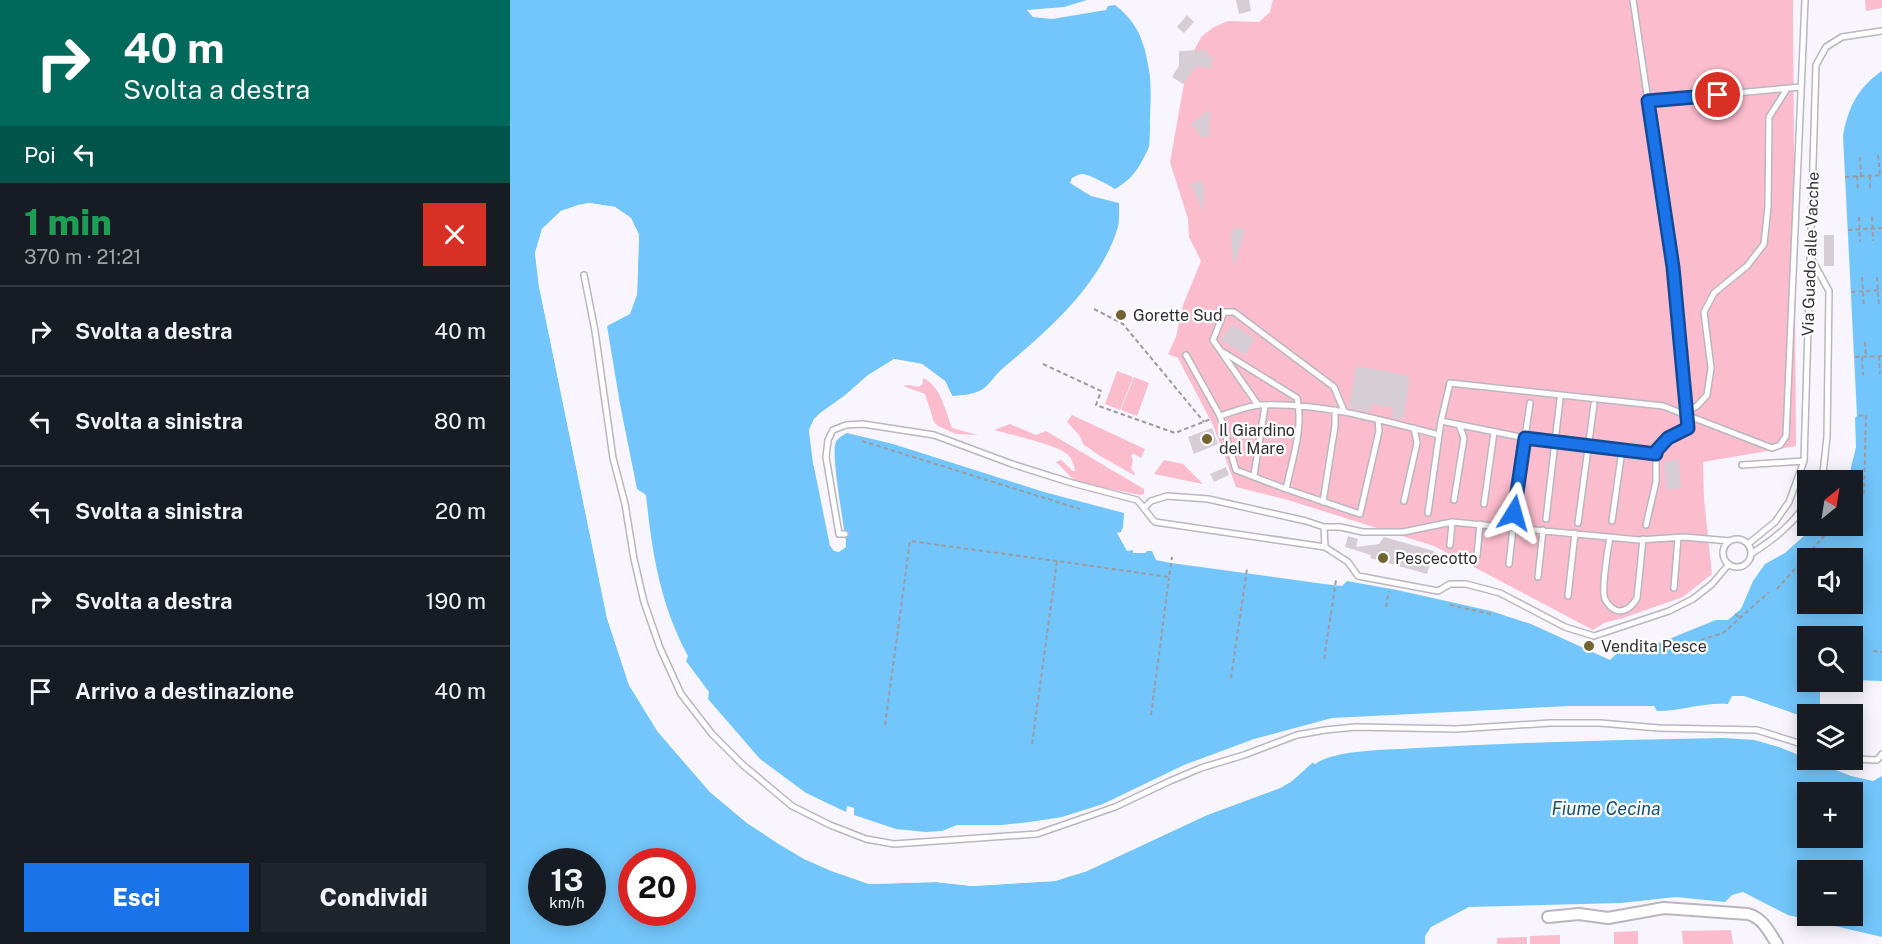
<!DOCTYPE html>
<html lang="it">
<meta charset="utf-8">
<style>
:root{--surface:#171b24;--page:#20242c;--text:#f1f3f6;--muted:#9ea1a6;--line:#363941;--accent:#1a73e8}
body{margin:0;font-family:"Public Sans",sans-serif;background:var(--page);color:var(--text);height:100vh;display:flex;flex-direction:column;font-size:22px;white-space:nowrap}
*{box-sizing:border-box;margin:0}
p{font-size:20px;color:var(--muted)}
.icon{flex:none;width:33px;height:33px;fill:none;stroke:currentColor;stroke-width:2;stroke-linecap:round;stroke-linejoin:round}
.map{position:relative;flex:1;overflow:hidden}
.drawer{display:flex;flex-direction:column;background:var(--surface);width:510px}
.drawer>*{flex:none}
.guide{background:#00695c;color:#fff;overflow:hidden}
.needle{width:39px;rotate:30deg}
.controls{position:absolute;left:1287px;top:470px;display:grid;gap:12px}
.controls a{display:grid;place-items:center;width:66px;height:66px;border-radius:0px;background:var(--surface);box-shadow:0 3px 15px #0003;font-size:30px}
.speed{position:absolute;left:18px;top:848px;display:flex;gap:12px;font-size:30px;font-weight:700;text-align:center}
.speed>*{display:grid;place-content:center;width:78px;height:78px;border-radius:50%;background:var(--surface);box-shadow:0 3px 15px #0003;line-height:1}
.speed small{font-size:15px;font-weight:400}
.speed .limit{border:9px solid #d22;background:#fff;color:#111}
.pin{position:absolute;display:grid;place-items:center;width:51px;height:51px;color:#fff;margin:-26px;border:3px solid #fff;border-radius:50%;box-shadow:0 2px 6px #0007}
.me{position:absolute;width:66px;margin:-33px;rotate:8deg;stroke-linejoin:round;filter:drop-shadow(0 0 4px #0008)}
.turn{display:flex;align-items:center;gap:21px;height:126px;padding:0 24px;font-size:27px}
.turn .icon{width:78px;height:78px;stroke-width:2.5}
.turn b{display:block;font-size:42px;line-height:51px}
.then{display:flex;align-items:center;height:57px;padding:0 24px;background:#0003;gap:12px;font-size:22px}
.round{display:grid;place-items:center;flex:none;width:63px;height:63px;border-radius:0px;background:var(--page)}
.head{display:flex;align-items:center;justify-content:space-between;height:102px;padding:0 24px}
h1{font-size:36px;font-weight:800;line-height:45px;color:#1e9e55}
.action{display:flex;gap:12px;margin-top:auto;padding:12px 24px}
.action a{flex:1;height:69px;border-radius:0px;background:var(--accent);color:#fff;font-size:24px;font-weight:800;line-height:69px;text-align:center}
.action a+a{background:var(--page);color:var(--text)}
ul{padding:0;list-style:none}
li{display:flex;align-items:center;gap:18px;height:90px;padding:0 24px;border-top:2px solid var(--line)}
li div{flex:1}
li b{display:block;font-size:22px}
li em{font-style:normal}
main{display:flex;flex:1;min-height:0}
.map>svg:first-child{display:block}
.green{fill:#fbbccd}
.water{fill:#73c6fb;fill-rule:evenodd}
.pier{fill:#f8f5fe}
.building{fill:#d7cdd5}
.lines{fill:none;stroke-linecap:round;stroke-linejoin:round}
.service-casing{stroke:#b9b6c0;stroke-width:8}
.minor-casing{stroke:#b9b6c0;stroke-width:14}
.path{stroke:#9d9ba2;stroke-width:2;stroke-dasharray:4.5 3;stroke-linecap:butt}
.service{stroke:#fff;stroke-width:5}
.minor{stroke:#fff;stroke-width:10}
.route-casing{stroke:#114b97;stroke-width:15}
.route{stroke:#1a73e8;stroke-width:10}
.poi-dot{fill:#71622f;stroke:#fff;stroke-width:2}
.labels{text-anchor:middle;stroke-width:4.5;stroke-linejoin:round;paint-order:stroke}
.street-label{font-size:16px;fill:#302f33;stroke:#fff}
.poi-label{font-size:16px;fill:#302f33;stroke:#fff;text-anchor:start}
.water-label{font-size:18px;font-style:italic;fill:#125275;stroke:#fff}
</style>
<main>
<section class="drawer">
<div class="guide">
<div class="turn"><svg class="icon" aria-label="right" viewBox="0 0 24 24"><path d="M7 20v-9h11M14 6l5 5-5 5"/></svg><div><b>40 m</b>Svolta a destra</div></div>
<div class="then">Poi<svg class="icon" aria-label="left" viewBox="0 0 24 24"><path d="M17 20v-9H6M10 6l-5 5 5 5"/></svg></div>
</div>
<div class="head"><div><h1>1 min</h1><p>370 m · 21:21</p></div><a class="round" style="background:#d93025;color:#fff"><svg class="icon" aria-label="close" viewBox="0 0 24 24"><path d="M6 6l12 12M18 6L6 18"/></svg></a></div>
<ul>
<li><svg class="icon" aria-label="right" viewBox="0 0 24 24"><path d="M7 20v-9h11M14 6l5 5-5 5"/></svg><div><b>Svolta a destra</b></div><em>40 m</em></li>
<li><svg class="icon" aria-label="left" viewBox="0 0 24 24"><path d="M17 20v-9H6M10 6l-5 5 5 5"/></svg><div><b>Svolta a sinistra</b></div><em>80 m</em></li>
<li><svg class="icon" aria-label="left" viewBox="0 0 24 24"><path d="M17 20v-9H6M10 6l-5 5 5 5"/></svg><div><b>Svolta a sinistra</b></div><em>20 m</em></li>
<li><svg class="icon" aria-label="right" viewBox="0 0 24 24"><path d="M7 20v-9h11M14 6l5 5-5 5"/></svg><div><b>Svolta a destra</b></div><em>190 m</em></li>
<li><svg class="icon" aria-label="arrive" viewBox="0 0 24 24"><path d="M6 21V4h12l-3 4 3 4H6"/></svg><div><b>Arrivo a destinazione</b></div><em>40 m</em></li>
</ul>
<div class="action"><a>Esci</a><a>Condividi</a></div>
</section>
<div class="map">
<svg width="1372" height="944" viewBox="0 0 1372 944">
<rect width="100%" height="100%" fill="#f8f5fe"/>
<!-- green -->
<path class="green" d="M763 0H1283L1286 446 1193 462 1194 499 1202 574 1173 597 1113 618 1094 623 1083 630 924 546 778 500 726 487 703 425 668 358 658 354 666 337 673 305 691 261 679 237 678 219 660 162 678 61 692 36 704 27 718 21 749 22 760 12Z
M1355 0H1372V8L1356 11Z
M607 371 623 377 610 410 595 404Z
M624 377 639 383 627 416 611 410Z
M413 378C431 386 435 410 442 428L468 435 446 434 428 426 424 422 415 394 393 386 399 385 408 387 413 384Z
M562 415 635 449 631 458 624 454 621 455 623 461 621 468 625 474 624 475 590 456 573 444 570 436 557 422Z
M500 424 526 435 536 431 634 489V494L630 495 571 483 563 479 546 462 551 460 563 471H565C564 465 562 458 557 454 545 444 501 435 484 430Z
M654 460 673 464 693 484 644 474Z
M1221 930 1223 944H1173L1172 931Z
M1128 931V944H1104V932Z
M1050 935V944H1020V936Z
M1017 937V944H987V938Z"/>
<!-- water -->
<path class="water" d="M0 0H577L554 7 517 10 523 17 542 19 596 10 598 6 605 5C642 33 642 76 640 119 639 127 643 140 639 147 630 166 624 178 605 189 601 186 577 173 572 174 568 174 565 177 562 178L560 183 581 196 609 203C609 211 610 222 607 230 588 288 537 331 492 369 485 375 480 384 473 389 463 395 453 395 442 396L435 381 412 364 384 359 304 419 299 430 303 462 324 551 336 547C335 528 320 453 326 442 328 438 333 435 337 433L383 444 534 492 614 513 613 527 611 532 607 533 617 551 623 550V553H635L637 551H642L646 560 661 563 814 584 832 586 837 581 887 590 981 611 1021 624 1100 660 1107 653 1144 645 1206 620H1218L1231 609 1243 581 1255 564 1275 553 1306 525H1342V480H1338L1346 447 1345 418 1347 416 1333 136C1338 108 1348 87 1372 71V681L1343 680 1342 636H1298V681H1316L1310 686V707L1302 714H1298L1297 718 1234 696H1222L1218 704C1194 702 1171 711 1147 711L1144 706H1059L822 718 744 739 674 765 593 804 552 817 520 822 491 825H447L432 831 416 832 386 829 344 815V808L337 806 336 812 296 793 250 759 198 699 199 692 176 661 178 656C150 604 142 553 136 495L127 489 110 404 97 326 120 314 127 295 129 235 121 218 105 207 79 203 68 205 51 211 32 229 25 253 29 286 97 618 119 685 148 732 200 792 237 823 267 843 294 859 359 884 426 882 462 886 545 881 577 871 697 815 770 788 782 781 803 762 805 764C827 749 879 750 907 748 1009 742 1111 740 1213 738L1244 740 1269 747 1341 776 1363 781 1372 776V937L1278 915 1233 892 1222 895 1215 902 1166 897 1111 903 959 907 921 927 915 936V944H0ZM1298 558H1342V603H1298ZM1298 792H1342V837H1298ZM32 861H82V912H32ZM122 861H172V912H122ZM1298 870H1342V915H1298Z"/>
<!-- pier -->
<path class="pier" d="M619 12 629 26 638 49 645 84 642 123 643 146 639 152 642 84 635 50 627 27 617 15Z
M79 203 105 207 121 218 129 235 127 295 123 298 126 235 119 220 104 210 79 206 53 213 35 231 28 253 32 285 100 617 122 684 150 730 202 790 239 820 295 856 322 869 360 881 426 879 462 883 545 878 576 868 695 813 769 785 780 779 802 759 806 760 810 757 811 759 804 764 803 762 782 781 770 788 697 815 577 871 545 881 462 886 426 882 359 884 321 871 294 859 237 823 200 792 148 732 119 685 97 618 29 286 25 253 32 229 51 211Z
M384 359 412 364 435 381 444 399 440 398 432 383 411 367 385 362 360 378 336 399 306 420 302 430 306 461 323 545 328 549 333 545V538L336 539V547L329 552 324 551 320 546 303 462 299 430 304 419 310 413 334 396 358 375Z"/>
<!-- building -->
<path class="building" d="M726 0H739L741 11 729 14Z
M677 15 684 22 674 33 667 27Z
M696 50 698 56 703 57 701 69 686 66 673 84 662 77 669 66V51Z
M700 109 699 137H692L681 124Z
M691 180 694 188 693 211 681 184Z
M735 228 725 265H724L720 233H723V229Z
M1314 235H1324V266H1314Z
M722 324 745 339 735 355 711 340Z
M846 366 881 372 899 377 898 379 900 380 893 420 882 417 883 408 862 404 861 412 839 408Z
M702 428 708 444 684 454 678 437Z
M1168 459 1172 488 1157 490 1154 462Z
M716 467 719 475 704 482 700 474Z
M838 536 848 539 846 547 869 544 874 537 924 551 917 574 860 558 861 555 835 547Z"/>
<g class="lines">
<defs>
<path id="service" d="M1123 0 1138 101
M1301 258 1319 291 1317 437 1313 473 1309 480
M74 275 85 331 103 458 115 504 124 559 134 602 150 648 171 694 202 734 233 765 282 806 320 825 356 839 384 844 527 834 605 807 660 781 691 768 734 755 787 735 815 730 846 727 946 729 1040 723H1090L1149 728 1247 730 1298 746
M713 352 787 398C794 427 782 460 776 489
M676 355 710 416 726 470 776 489 850 514 869 431 868 420
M748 405 703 340 714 312H724L824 387 834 411
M1177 411 1187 406 1197 395 1201 368 1194 312 1204 293 1237 266 1254 244 1258 207 1259 117 1277 89
M710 416C723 412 737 406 750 405 811 402 871 420 929 435
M931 421 1015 438 1146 454
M1232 465 1294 461 1306 65 1316 47 1332 37 1372 31
M744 475 755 406
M944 500 954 438 949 425
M894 501 907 443 904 428
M813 502 825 426V410
M974 504 984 432
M635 507 641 501 657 496 698 499 796 521 814 527 815 547
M918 513 931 421 940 383 1153 406 1262 448 1270 445 1276 436 1295 0
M1004 513 1020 403
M1036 519 1050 399
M1102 521 1112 450
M1068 523 1084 404
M1136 525 1146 482V451L1158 438 1178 428 1163 267 1138 101 1291 87
M814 527H830L853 532H893L942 522 1129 540 1174 537 1220 541
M335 534H329L316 457 318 440 323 430 336 425 353 424 424 435 502 464 562 483 627 500C634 507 638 515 645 522L815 547 838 562 848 576 928 591 940 584H956L990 593 1055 627 1084 636 1159 611 1183 599 1202 584 1219 564
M1100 537C1098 548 1091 591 1095 599 1098 605 1102 610 1109 611 1118 611 1123 605 1127 598L1133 539
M1213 553a14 14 0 1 1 28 0a14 14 0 1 1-28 0Z
M1238 544 1265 522 1279 502 1294 461
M940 545 942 522
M1241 554C1264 539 1284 524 1298 500
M967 555 970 524
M999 564 1003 528
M1028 577 1033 530
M1164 588 1168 538
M1058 596 1065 533
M1342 759 1367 760 1372 754"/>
<path id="minor" d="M1038 917 1069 914 1098 918 1154 908 1238 914C1253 918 1259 932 1267 944"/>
</defs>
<!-- service casing -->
<use href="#service" class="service-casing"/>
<!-- minor casing -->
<use href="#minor" class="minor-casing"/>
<!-- path -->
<path class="path" d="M1368 155 1370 175
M1350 157 1351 176
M1347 176 1348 190
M1360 176V189
M1335 177 1372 175
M1349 217 1350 242
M1362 217 1363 241
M1338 230 1372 228
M1352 277 1354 307
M1367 277 1369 306
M1341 292 1372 290
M584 309 613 324 694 422
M1355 342 1356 357
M1369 356 1370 374
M1345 357 1372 356
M1352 357 1353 375
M533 364 591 391 586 405 665 433 701 419
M352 441 570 509
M1342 505 1354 492 1356 415 1347 416
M1304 528 1313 537
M1267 589 1324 525
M940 605 981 614
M876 607 879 591
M1225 614 1230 618
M1191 640 1213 633 1259 592
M1363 651 1372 652
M814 659 826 580
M721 678 737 569
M641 715 659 578
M375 725 400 541 547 561
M522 744 547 561 659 577 662 557"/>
<!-- service -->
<use href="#service" class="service"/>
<!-- minor -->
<use href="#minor" class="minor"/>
</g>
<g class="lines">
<defs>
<path id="route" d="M1004 513 1015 438 1146 454V451L1158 438 1178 428 1163 267 1138 101 1208 95"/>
</defs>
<!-- route casing -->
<use href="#route" class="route-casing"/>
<!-- route -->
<use href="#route" class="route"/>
</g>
<!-- markers -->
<g class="poi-dot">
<circle cx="611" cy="315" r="6"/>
<circle cx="697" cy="439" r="6"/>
<circle cx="873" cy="558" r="6"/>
<circle cx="1079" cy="646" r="6"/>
</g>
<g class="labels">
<!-- street labels -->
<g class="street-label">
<text transform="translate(1300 254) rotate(-88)" y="6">Via Guado alle Vacche</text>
</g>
<!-- poi labels -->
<g class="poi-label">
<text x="623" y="321">Gorette Sud</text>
<text x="709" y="436">Il Giardino<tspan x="709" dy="18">del Mare</tspan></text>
<text x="885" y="564">Pescecotto</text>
<text x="1091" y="652">Vendita Pesce</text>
</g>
<!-- water labels -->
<g class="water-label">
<text x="1096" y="815">Fiume Cecina</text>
</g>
</g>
</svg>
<div class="controls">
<a><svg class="needle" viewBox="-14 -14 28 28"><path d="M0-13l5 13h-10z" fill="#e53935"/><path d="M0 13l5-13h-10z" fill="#9ea1a6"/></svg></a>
<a><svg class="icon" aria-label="sound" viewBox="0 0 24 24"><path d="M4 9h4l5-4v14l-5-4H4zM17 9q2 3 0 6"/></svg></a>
<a><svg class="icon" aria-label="search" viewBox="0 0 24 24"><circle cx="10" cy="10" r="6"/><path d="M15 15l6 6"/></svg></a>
<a><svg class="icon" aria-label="layers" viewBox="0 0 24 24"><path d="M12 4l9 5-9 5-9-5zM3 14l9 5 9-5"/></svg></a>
<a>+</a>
<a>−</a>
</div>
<div class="speed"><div>13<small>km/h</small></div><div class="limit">20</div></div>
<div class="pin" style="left:1208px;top:95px;background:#d93025"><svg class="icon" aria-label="arrive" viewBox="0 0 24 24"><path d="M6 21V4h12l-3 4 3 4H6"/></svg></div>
<svg class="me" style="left:1004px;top:513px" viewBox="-20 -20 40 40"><path d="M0-17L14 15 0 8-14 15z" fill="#1a73e8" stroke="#fff" stroke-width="4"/></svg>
</div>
</main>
